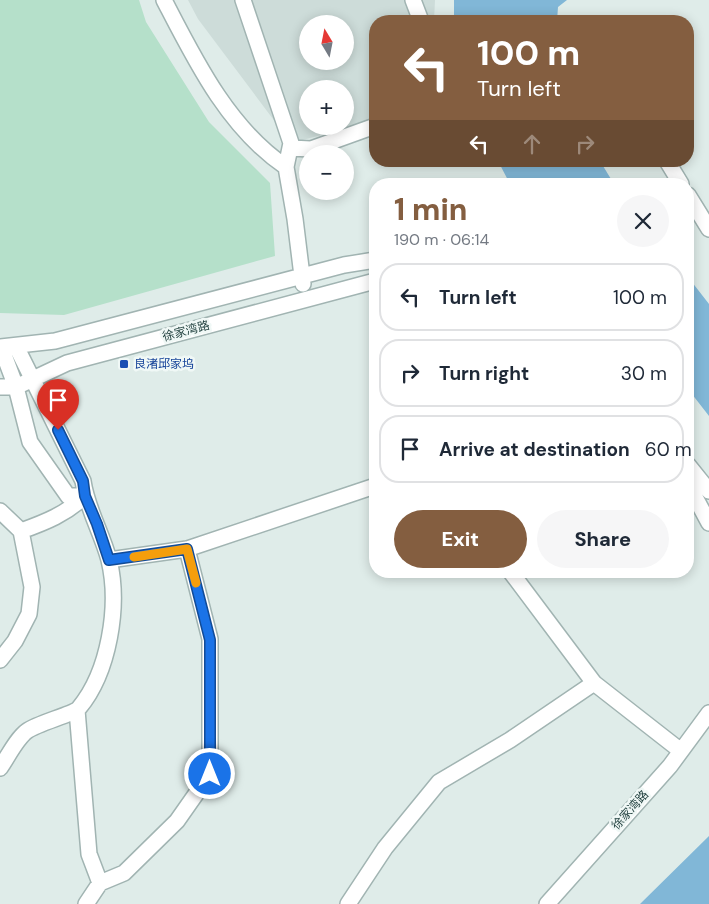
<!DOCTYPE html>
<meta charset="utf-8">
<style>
:root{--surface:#fff;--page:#f6f6f7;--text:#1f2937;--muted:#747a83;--line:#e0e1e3;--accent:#845e40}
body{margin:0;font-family:"DM Sans","Noto Sans SC",sans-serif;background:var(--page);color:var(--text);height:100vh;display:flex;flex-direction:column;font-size:19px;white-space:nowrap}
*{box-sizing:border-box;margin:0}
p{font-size:16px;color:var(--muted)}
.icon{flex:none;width:28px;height:28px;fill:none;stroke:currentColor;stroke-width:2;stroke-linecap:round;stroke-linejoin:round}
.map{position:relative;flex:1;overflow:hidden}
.details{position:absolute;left:369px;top:178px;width:325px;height:400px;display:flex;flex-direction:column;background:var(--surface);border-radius:20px;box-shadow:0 2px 12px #0003}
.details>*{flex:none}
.hud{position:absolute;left:369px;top:15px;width:325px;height:152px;border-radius:20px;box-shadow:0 2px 12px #0003;background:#845e40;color:#fff;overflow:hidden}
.needle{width:32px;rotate:350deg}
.controls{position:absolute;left:299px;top:15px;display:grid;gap:10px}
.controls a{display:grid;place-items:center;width:55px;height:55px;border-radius:50%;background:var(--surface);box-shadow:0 2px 12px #0003;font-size:25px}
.pin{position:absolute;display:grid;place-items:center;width:42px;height:42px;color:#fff;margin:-51px -21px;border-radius:50% 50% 50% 0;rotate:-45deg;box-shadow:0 0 5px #0007}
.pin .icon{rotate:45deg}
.me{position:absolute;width:55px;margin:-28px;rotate:0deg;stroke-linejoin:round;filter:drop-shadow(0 0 4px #0008)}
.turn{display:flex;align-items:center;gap:18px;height:105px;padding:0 25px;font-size:22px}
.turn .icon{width:65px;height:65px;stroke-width:2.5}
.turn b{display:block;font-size:35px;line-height:42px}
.lanes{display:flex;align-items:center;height:48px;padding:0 25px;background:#0003;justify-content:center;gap:25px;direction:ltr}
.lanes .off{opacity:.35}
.round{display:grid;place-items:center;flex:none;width:52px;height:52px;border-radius:26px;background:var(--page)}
.head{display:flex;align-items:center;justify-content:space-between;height:85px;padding:0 25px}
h1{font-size:30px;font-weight:800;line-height:38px;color:var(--accent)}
.button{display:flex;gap:10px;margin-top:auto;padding:10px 25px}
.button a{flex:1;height:58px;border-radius:30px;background:var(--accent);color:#fff;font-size:20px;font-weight:800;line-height:58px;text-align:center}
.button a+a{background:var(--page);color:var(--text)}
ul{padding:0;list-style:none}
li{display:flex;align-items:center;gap:15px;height:68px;margin:0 10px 8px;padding:0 15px;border:2px solid var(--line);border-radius:20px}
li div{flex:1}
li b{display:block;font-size:19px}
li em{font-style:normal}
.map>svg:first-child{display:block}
.built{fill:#cddcd9;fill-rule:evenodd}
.green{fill:#b5e0ca}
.water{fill:#81b7d7}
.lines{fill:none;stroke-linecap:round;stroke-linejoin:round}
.minor-casing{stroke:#a1b4b2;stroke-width:18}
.minor{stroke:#fff;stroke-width:15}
.route-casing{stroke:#114b97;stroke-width:12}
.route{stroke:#1a73e8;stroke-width:9}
.slow{stroke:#f59e0b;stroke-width:9}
.transit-dot{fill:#1a4fb4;stroke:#f0f8f6;stroke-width:2}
.labels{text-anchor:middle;stroke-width:5;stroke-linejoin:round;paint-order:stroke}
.street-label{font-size:12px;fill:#1e3e3c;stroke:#f0f8f6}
.transit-label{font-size:12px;fill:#164399;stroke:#f0f8f6;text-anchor:start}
</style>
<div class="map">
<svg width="709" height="904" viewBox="0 0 709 904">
<rect width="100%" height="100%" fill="#dfece9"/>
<!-- built -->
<path class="built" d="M188 0H435L434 21H375V121L291 143 198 19ZM308 24H345V61H308ZM308 89H345V126H308Z"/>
<!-- green -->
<path class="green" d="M0 0H139L146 22 209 122 270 183 275 256 64 315 0 313Z"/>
<!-- water -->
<path class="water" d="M454 0H567L558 7 557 21H454Z
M498 161H600L614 184H510Z
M688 277 709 304V416L688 389Z
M709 836V904H640Z"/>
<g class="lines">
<defs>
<path id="minor" d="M164 0C195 60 228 128 286 167L295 219 303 284
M243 0 291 143 286 167
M413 0 421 21
M290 148 311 149 375 126
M667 161 681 184
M688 195 709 229
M0 347 55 341 344 265 375 260
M1 347 16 387 30 442 68 496H85
M0 387H16L67 363 375 281
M688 465 709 491
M688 484 709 523
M0 511 21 531 32 587 29 614 15 641 0 660
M21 531C46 522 66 514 85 496
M109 560 187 549 375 486
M510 571 594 683 681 751
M77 710 89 854 100 883
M0 768C8 757 16 739 27 731 38 723 74 714 79 708 109 672 120 606 109 560 102 533 87 509 83 481L16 346
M86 904 100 883 124 873 177 821 210 774V639L187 549
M348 904 385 848 439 782 510 740 594 683
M547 904 670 766 709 713"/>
</defs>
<!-- minor casing -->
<use href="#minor" class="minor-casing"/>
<!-- minor -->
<use href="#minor" class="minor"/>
</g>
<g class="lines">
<defs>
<path id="route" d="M58 430 83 481 85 496 97 524 109 560 187 549 210 640V774"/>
</defs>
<!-- route casing -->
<use href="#route" class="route-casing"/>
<!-- route -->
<use href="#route" class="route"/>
<!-- slow -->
<path class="slow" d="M134 557 187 549 196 583"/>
</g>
<!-- markers -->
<rect class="transit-dot" x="119" y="359" width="10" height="10" rx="2.5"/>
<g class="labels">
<!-- street labels -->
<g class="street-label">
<text transform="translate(186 331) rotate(-15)" y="4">徐家湾路</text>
<text transform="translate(630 810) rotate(-48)" y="4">徐家湾路</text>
</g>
<!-- transit labels -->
<g class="transit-label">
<text x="134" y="368">良渚邱家坞</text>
</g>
</g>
</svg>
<div class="controls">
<a><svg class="needle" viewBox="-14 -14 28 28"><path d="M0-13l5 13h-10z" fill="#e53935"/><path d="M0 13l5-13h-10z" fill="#747a83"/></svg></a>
<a>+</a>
<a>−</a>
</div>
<div class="pin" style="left:58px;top:430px;background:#d93025"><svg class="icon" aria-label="arrive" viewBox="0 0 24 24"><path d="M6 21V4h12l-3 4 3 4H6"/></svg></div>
<svg class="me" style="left:210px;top:774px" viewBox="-20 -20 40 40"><circle r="17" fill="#1a73e8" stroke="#fff" stroke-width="3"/><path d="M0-11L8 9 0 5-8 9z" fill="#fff"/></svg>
<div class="hud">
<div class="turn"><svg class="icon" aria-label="left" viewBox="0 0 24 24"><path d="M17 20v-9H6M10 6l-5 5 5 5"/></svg><div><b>100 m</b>Turn left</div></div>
<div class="lanes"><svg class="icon" aria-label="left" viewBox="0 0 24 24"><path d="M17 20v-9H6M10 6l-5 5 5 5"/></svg><svg class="icon off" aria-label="ahead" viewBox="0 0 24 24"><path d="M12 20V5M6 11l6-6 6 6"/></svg><svg class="icon off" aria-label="right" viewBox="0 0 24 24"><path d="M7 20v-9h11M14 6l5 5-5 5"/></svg></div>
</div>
<section class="details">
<div class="head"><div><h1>1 min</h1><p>190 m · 06:14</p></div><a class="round"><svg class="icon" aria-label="close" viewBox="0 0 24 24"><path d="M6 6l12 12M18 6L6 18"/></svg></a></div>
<ul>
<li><svg class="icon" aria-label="left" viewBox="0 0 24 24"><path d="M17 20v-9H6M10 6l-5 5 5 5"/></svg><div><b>Turn left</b></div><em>100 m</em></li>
<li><svg class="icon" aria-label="right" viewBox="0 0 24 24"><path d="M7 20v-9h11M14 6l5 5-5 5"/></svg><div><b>Turn right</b></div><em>30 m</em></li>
<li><svg class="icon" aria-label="arrive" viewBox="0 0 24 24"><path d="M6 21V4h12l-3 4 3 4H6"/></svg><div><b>Arrive at destination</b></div><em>60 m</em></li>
</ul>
<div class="button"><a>Exit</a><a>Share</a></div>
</section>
</div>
